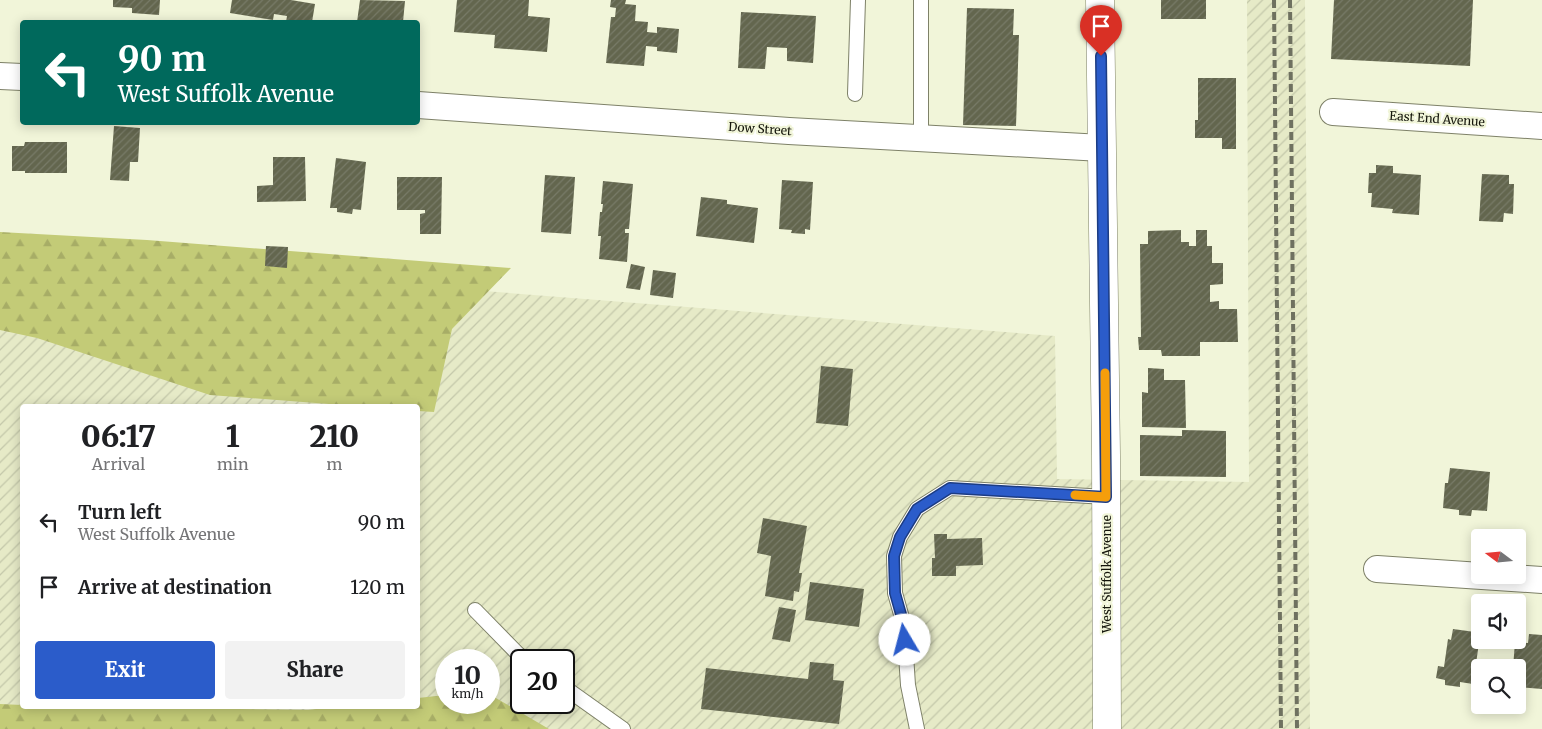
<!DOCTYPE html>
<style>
:root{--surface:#fff;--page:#f2f2f2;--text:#202124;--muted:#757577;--accent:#2b5cca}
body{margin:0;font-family:Merriweather,serif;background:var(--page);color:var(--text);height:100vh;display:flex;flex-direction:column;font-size:19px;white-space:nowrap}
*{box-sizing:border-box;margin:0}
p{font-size:16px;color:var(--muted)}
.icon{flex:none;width:28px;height:28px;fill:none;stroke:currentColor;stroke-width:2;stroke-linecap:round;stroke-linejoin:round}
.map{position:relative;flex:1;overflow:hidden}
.side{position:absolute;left:20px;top:404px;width:400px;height:305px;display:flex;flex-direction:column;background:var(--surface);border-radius:5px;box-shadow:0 2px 12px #0003}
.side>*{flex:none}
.top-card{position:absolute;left:20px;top:20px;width:400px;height:105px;border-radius:5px;box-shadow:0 2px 12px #0003;background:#00695c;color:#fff;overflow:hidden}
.needle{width:32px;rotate:286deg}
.fabs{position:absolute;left:1471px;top:529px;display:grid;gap:10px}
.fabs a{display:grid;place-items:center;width:55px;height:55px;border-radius:5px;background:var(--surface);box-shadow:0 2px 12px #0003;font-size:25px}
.speed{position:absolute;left:435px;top:649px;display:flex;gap:10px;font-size:25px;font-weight:700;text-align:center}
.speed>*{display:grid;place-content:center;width:65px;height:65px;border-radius:50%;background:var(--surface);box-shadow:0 2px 12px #0003;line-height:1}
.speed small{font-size:12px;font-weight:400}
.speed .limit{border:2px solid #111;border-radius:8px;background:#fff;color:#111}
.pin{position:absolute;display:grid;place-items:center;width:42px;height:42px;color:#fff;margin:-51px -21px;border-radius:50% 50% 50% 0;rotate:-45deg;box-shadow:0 0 5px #0007}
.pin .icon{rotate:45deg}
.me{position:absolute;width:55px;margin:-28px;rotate:352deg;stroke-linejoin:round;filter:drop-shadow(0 0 4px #0008)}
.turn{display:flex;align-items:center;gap:18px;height:105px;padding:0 15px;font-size:22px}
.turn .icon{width:65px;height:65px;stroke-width:2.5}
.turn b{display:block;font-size:35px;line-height:42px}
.eta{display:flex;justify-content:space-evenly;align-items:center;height:85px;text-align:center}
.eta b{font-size:30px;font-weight:800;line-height:35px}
.action{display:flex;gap:10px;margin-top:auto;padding:10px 15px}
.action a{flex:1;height:58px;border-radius:5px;background:var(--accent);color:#fff;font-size:20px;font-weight:800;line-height:58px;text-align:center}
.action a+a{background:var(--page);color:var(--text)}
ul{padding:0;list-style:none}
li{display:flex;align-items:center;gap:15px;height:65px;padding:0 15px}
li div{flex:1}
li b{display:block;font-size:19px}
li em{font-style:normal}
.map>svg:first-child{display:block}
.industrial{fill:url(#industrial-furrows);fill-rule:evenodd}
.forest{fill:url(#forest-firs)}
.building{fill:url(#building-hatch)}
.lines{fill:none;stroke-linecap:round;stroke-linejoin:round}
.service-casing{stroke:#7e8168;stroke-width:16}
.minor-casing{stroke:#7e8168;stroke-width:28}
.secondary-casing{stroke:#7e8168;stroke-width:29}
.service{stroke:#fff;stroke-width:14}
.minor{stroke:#fff;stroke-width:26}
.secondary{stroke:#fff;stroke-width:28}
.rail{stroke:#6f7160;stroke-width:4;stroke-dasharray:8 4;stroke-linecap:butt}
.route-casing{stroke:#1c3c83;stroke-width:12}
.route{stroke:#2b5cca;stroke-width:9}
.slow{stroke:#f59e0b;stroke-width:9}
.labels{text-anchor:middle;stroke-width:4.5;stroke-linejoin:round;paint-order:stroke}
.street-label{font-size:12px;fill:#14150b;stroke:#f1f5d9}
</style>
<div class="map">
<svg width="1542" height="729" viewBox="0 0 1542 729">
<defs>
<pattern id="industrial-furrows" width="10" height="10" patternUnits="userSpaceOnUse" patternTransform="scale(1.25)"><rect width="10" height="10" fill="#e6eac7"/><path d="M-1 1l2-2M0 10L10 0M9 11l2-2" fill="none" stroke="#c4c8aa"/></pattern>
<pattern id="forest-firs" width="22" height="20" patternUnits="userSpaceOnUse" patternTransform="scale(1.25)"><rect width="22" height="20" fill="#c3cb77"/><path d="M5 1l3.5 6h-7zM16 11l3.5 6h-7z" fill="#a7ad66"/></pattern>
<pattern id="building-hatch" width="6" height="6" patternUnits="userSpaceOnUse" patternTransform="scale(1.25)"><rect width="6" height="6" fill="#63664e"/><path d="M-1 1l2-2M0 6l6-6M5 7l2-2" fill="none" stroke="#787b68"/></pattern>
</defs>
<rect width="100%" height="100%" fill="#f1f5d9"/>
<!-- industrial -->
<path class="industrial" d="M1247 0H1305L1310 729H0V253L1055 336 1057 479 1249 482ZM22 406H418V706H22ZM446 660H489V702H446ZM521 660H564V702H521Z"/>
<!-- forest -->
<path class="forest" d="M0 232 147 240 511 268 452 329 434 412 418 411V406H355L210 395 37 338 0 330Z
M489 694 549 729H0V704L22 705V706L308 710 342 706H418V698L446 695V702H489Z"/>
<!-- building -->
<path class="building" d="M113 0H160L159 15 132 13V8L113 7Z
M232 0H291L315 4 312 22H286L287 16 274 14 273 20 230 13Z
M360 0 405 1 403 22H357Z
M457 0H529L528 16 550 18 547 52 494 48 495 35 454 32Z
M611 0H626L625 4 636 5 635 21 648 22 647 32 657 33V27L679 29 677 53 657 51V47L646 46 644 66 606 63 611 17H615L616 8 610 7Z
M1161 0H1206V19H1161Z
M1334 0H1473L1470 66 1331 59Z
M967 8 1014 9 1013 35H1019L1016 126 963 125Z
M741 12 816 16 813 63 787 61V48L767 47 765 69 738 68Z
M1198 78H1236V149H1222V138H1195V120H1198Z
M114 126 140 128 138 162H130L129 181 110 180Z
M25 142H67V173H25V171H12V146H24Z
M273 157H305L306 201 257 202V186L273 185Z
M336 158 366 162 361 210 353 209 352 214 337 212V208H330Z
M1376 165 1393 166V173L1421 175 1419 215 1392 213 1393 209 1371 207 1372 193H1368L1369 173H1376Z
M1482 174 1509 175V184H1514L1513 214 1504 213 1503 222 1479 221Z
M545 175 575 177 571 234 541 232Z
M397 177H442L441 234H420V214L425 213V210H397Z
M782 180 813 182 810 230 805 229V234L791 233 792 230 779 229Z
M603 181 633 184 629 229H625V233H629L627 262 599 259 601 236H598L600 212H602L603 204H601Z
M701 197 727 200V204L758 208 754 243 696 236Z
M1181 230V242H1189V246H1196V230H1207V246H1212V263H1223V284L1210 285V302L1219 301V309H1237L1238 342H1200V356H1162L1161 350H1139L1138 337H1141L1140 244H1148V231Z
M266 246 288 247 287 268 265 266Z
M631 264 645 267 640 290 626 288Z
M653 270 676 273 673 298 650 295Z
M821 366 853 369 848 426 816 423Z
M1148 368 1164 369V380H1185L1186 428 1142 427V392L1148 393Z
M1182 430 1226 431V477L1140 476V435L1182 436Z
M1450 468 1490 472 1487 511 1472 510 1471 516 1459 515V510L1443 508 1445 483H1448Z
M763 518 807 526 799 573H802L799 592 794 591 793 601 765 596 771 556 757 553Z
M934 534H947V539L982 538 983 565 956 566V576H932V558H935Z
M810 582 864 589 859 627 805 620Z
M779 607 796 610 790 642 772 639Z
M1453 629 1475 632 1473 642 1479 643 1473 684 1460 682V687L1445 685V680L1436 678 1438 666 1444 667 1448 639 1451 640Z
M1529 634 1542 635V689L1518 687V668H1513L1515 642 1528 643Z
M810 662 834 664 833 680 844 681 839 724 701 709 706 668 808 679Z"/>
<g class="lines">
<defs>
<path id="service" d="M921 0V138
M855 94 858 0
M475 610 518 654 526 660
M564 687 623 729
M917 729 908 685 904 625 895 593 894 556 900 537 917 509 950 488 1106 497"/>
<path id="minor" d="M0 76 22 77
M418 105 789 131 1102 148
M1333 112 1542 126
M1377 569 1542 580"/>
<path id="secondary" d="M1100 0 1106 455 1107 729"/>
</defs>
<!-- service casing -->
<use href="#service" class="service-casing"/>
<!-- minor casing -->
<use href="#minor" class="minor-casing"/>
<!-- secondary casing -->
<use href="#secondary" class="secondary-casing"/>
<!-- service -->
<use href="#service" class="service"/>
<!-- minor -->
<use href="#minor" class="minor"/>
<!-- secondary -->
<use href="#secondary" class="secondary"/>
<!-- rail -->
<path class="rail" d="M1274 0 1281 729
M1290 0 1297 729"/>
</g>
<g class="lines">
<defs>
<path id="route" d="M905 640 904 625 895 593 894 556 900 537 917 509 950 488 1106 497 1101 56"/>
</defs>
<!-- route casing -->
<use href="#route" class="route-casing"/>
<!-- route -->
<use href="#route" class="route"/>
<!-- slow -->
<path class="slow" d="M1075 495 1106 497 1105 373"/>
</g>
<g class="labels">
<!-- street labels -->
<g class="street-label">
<text transform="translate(1437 119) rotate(4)" y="4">East End Avenue</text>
<text transform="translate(760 129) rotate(4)" y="4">Dow Street</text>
<text transform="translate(1107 574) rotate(-90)" y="4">West Suffolk Avenue</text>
</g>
</g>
</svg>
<div class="fabs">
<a><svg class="needle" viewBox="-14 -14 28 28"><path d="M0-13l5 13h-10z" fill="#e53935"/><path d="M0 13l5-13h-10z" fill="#757577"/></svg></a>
<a><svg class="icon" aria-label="sound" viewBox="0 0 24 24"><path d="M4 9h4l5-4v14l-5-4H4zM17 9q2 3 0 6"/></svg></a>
<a><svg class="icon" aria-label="search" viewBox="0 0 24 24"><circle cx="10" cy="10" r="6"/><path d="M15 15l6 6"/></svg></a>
</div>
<div class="speed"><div>10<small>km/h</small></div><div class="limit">20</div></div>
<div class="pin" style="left:1101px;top:56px;background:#d93025"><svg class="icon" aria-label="arrive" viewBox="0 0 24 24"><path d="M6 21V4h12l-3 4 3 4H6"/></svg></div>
<svg class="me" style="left:905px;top:640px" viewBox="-20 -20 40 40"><circle r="19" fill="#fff"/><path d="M0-13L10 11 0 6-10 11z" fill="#2b5cca"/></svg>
<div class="top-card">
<div class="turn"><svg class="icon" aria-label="left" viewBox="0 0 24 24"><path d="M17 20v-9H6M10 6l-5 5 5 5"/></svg><div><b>90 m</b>West Suffolk Avenue</div></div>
</div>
<section class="side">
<div class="eta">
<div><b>06:17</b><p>Arrival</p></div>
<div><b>1</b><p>min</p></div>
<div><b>210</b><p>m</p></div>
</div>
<ul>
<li><svg class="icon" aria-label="left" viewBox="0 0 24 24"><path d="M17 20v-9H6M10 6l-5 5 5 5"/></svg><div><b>Turn left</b><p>West Suffolk Avenue</p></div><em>90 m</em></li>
<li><svg class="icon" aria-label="arrive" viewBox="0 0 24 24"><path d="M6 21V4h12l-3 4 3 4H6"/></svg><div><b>Arrive at destination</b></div><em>120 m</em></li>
</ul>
<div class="action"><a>Exit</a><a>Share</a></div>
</section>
</div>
